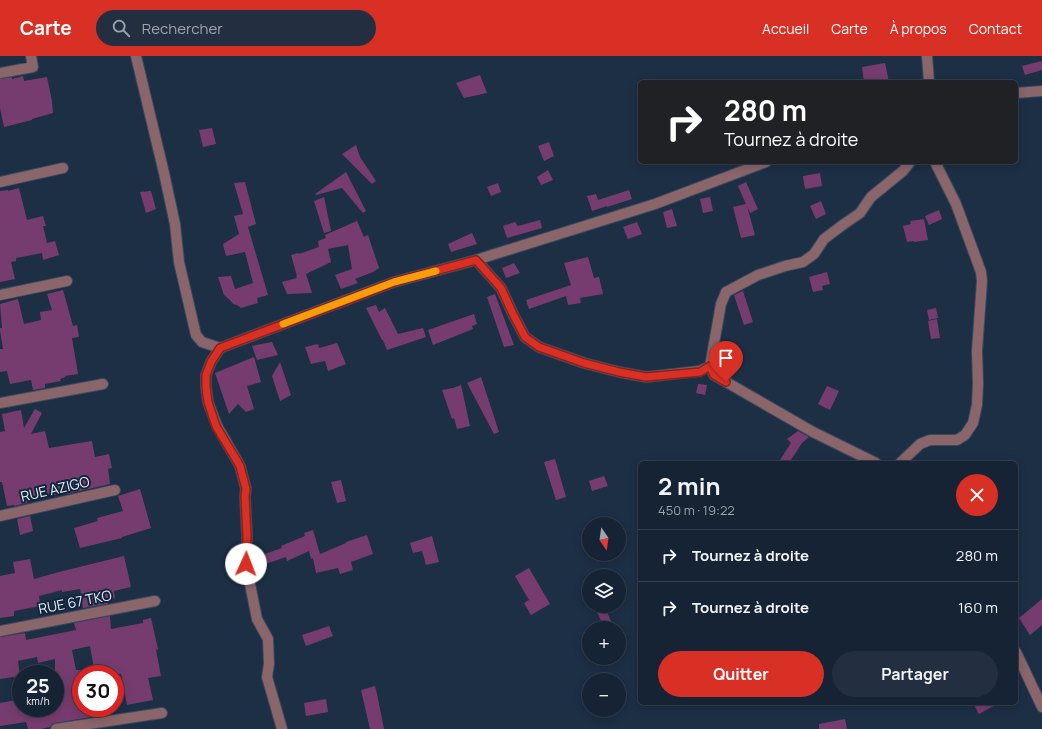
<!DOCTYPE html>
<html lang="fr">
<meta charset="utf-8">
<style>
:root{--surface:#162334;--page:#232f40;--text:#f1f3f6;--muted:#9ea4ac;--line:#35404f;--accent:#d93025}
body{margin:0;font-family:Manrope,sans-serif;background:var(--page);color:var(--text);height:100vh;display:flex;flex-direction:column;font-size:15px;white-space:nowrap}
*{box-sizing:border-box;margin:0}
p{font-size:13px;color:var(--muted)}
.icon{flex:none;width:22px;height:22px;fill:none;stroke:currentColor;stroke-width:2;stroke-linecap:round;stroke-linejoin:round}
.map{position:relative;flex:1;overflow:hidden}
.side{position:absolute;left:638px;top:405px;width:380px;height:244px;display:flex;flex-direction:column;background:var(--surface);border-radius:6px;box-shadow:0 2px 10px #0003,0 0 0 1px var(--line)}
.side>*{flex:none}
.hud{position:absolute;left:638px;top:24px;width:380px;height:84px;border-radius:6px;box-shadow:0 2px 10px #0003,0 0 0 1px var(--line);background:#202124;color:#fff;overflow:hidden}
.needle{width:26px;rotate:167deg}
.fabs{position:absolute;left:582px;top:461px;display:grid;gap:8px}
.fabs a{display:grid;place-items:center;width:44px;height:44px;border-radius:50%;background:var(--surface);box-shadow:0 2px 10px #0003,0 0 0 1px var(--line);font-size:20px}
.speed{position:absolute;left:12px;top:609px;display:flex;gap:8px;font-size:20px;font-weight:700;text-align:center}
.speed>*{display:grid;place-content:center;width:52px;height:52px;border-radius:50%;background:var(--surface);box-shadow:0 2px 10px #0003,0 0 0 1px var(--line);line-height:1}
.speed small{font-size:10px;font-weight:400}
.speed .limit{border:6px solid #d22;background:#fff;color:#111}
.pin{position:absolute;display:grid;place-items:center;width:34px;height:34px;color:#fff;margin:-41px -17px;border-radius:50% 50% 50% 0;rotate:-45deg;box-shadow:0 0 4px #0007}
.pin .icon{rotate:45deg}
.me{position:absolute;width:44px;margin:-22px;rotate:2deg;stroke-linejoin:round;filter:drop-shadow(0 0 3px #0008)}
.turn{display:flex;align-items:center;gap:14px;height:84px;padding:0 20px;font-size:18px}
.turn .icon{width:52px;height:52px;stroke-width:2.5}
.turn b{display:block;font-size:28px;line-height:34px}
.round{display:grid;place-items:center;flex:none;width:42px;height:42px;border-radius:21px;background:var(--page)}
.head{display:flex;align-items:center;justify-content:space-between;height:68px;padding:0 20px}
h1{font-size:24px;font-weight:700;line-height:30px}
.cta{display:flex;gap:8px;margin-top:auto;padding:8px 20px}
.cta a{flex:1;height:46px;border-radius:24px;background:var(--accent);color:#fff;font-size:16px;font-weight:700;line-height:46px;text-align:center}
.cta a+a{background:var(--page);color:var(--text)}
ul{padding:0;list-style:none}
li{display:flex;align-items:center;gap:12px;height:52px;padding:0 20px;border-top:1px solid var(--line)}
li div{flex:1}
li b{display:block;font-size:15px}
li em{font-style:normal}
header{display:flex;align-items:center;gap:24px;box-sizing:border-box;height:56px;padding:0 20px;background:var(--accent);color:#fff}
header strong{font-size:19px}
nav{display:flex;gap:22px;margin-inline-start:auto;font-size:14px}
.search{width:280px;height:36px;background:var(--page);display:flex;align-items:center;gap:10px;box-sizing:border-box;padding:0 14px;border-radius:22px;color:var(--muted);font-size:15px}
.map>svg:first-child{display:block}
.building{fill:#773c6f}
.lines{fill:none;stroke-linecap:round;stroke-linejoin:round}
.minor-casing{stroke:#394a5f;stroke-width:12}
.minor{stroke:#8a656a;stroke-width:10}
.route-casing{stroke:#8d1f18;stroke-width:10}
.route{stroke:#d93025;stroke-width:7}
.slow{stroke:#f59e0b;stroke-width:7}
.labels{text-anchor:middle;stroke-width:4;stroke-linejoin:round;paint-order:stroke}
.street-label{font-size:14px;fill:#e4f0ff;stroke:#13253b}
</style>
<header>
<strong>Carte</strong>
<div class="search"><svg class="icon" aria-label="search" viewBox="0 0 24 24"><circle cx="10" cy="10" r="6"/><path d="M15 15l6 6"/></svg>Rechercher</div>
<nav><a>Accueil</a><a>Carte</a><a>À propos</a><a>Contact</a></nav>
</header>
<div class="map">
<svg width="1042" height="673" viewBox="0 0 1042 673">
<rect width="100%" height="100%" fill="#1d2f45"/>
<!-- building -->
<path class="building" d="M1042 5V14L1025 19 1022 10Z
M885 7 889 26H864L862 11Z
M480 19 487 37 464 42 456 27Z
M23 20 24 25 47 21 52 45 53 57 32 63V64L4 71 0 52V23L12 21V23Z
M212 72 216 88 203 91 199 74Z
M549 86 554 100 544 105 538 90Z
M356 89 360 101 376 125 372 128 342 98Z
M548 114 553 124 541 129 537 121Z
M346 116 366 155 363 157 342 132 316 139 315 138Z
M820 117 822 130 805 133 803 120Z
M245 126 256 168 248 171 268 239 257 242 258 247 241 252 237 249 233 248 231 245 224 239 218 221 231 220 235 233 253 227 245 196 226 200 223 188 239 178 234 160 243 158 234 127Z
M746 126 758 153 750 157 747 150 755 179 741 182 733 151 746 148 738 130Z
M498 127 501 136 491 140 487 131Z
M19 132 27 164 43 160 46 170H43L47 187 55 185 59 199 43 204 42 197 16 202V205L11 206 15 223 0 226V135L8 134V135Z
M629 134 632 143 607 151V150L592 155 587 140 596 138 598 144Z
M151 135 156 153 146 157 140 136Z
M324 141 331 175 324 177 314 145Z
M710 141 713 155 703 157 700 143Z
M821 145 826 158 816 163 810 150Z
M672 153 677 170 667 172 663 156Z
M939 154 942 163 929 169 925 160Z
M924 163 928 184 914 186V185L907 186 903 170 911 168 910 165Z
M540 164 542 172 507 182 503 170 515 166 518 170Z
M357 165 364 181 368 179 379 212 373 216 355 223 358 227 341 233 335 219 352 213 348 189 328 193 331 206 306 218 312 237 287 238 282 226 297 222 296 220H297L291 199 298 197 299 198 319 191 318 185 326 182 325 179Z
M637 166 642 178 628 183 623 171Z
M472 177 477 188 451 196 448 188Z
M588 201 594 222 599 221 603 238 580 242 581 247 568 249 566 240 529 253 526 244 571 229 564 207Z
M514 207 520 217 506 222 502 212Z
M827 216 830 228 822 230 823 234 813 236 809 221Z
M63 234 73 270 77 269 79 281 72 282 78 318 65 320 66 321 60 323 61 325 45 328V332L33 334 31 324 10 328 7 315 0 316V293H3L0 274V272H2L0 248 18 243 24 268 41 264 40 256 52 254 47 238Z
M743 235 753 266 744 269 734 239Z
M495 238 514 289 504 291 487 241Z
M376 249 379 256 385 252 398 278 423 272 426 281 387 294 383 284H382L366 252Z
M936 252 938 262 929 264 927 254Z
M474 258 477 268 472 270 473 273 433 289 428 274Z
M937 263 940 282 931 283 928 265Z
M272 286 278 299 257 304 252 290Z
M337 287 346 308 328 315 325 305 311 308 305 291 318 288 319 292Z
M254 301 261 326 247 330 254 353 246 356 238 348 229 358 215 317Z
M280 306 291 339 280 345 272 320Z
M481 321 499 376 494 378 467 327Z
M698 328 707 329 705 339 696 337Z
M461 329 470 370 457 373 454 362 452 363 442 334 453 332Z
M827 330 839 335 830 354 818 348Z
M35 353 42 357 31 378 45 375 49 392 92 385 95 401 109 398 112 412 108 413 110 428 67 438V437L53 439V438L27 444V447L14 450V449L7 450 2 426H0V376L5 375 2 358 21 354 24 372Z
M798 375 809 381 802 387 789 407H778L791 387 787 383Z
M555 403 566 441 556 444 544 406Z
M604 420 608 430 592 435 589 425Z
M341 424 346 445 337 447 331 426Z
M140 433 151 472 122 481V482L80 492 74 472 98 465 97 462 123 455 118 440Z
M30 460 33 475 20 479 17 463Z
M313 474 320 498 346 487V486L367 479 373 498 351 506 353 514 340 518 338 512 316 517 313 502 311 503 309 495 287 505 286 501 253 512V502L282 492 281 490 305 480 304 477Z
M432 480 439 506 426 509 422 495 413 497 410 487Z
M124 500 131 531 114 535 115 542 107 544 108 548 83 552 80 533 62 536V534L39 540 40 550 14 555V560L0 562V520L15 517 13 506 30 503 34 523 59 516Z
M529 512 550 548 531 559 524 547 529 544 515 520Z
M1042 543V569L1030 579 1019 562Z
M594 550H604L613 569 608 571H604Z
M110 560 111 573 143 567V564L151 562 158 593 156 594 161 620 148 622 153 644 127 649 121 618H95L90 590 72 594 76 614H81V652H89L91 661 55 667 52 668 50 671 41 673H28L26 666 0 670V647L21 643V652H55V603L38 607 37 601 18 605 20 620 0 623V581L25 577 26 584 76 574 74 567Z
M329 570 333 580 306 590 302 579Z
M375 630 377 638 384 673H370L361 634Z
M326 643 328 656 306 660 304 647Z
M973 647H999L979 658Z
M845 663 847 673H819V668Z"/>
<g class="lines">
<defs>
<path id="minor" d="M136 0 164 117 175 168 179 206 196 279 202 286 220 292 211 306 206 319V331L208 346 217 370 240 410 246 433 245 440 247 480 246 508 257 563 268 583 269 608 267 621 282 673
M927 0 929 26
M0 17 33 11 31 0
M1016 37 1042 35
M0 126 63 112
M476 204 501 232 512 256 525 281 539 291 584 307 619 316 646 321 700 315 710 310 721 248 726 236 758 219 785 210 803 206 814 198 824 183 844 168 860 157 871 141 903 115 910 106
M0 239 67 225
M220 292 394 226 476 204 655 148 766 106
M710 310 714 319 813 376 876 407
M0 347 103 328
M900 407 920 388 930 384H957L965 379 973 367 977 349 978 328 977 295 982 225 981 216 956 148 935 106
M0 460 115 434
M0 575 155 545
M1016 596 1042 651
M56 673 162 657"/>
</defs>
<!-- minor casing -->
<use href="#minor" class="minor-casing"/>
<!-- minor -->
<use href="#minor" class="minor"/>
</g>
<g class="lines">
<defs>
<path id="route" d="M246 508 247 480 245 440 246 433 240 410 216 370 208 346 206 331V319L211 306 220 292 379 232 394 226 476 204 501 232 512 256 525 281 539 291 584 307 619 316 646 321 700 316 710 310 714 319 726 326"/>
</defs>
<!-- route casing -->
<use href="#route" class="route-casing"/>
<!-- route -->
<use href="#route" class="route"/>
<!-- slow -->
<path class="slow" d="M283 268 394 226 436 215"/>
</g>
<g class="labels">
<!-- street labels -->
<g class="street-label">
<text transform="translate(55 433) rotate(-13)" y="5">RUE AZIGO</text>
<text transform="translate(75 546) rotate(-11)" y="5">RUE 67 TKO</text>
</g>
</g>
</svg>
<div class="fabs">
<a><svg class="needle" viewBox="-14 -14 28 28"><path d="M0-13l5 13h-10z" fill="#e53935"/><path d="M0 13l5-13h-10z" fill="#9ea4ac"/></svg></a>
<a><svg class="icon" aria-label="layers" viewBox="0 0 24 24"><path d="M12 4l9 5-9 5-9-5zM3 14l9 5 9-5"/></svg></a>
<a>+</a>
<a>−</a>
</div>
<div class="speed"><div>25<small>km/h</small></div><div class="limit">30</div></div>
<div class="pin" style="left:726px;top:326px;background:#d93025"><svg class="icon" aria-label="arrive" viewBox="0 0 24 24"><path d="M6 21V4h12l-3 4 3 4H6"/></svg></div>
<svg class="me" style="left:246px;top:508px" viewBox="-20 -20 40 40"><circle r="19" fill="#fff"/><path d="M0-13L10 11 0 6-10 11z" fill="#d93025"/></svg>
<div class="hud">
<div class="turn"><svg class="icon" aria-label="right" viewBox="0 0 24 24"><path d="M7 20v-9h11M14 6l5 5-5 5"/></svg><div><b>280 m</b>Tournez à droite</div></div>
</div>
<section class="side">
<div class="head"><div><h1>2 min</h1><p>450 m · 19:22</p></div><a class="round" style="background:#d93025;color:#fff"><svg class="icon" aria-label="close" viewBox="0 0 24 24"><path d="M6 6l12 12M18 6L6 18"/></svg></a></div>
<ul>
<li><svg class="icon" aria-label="right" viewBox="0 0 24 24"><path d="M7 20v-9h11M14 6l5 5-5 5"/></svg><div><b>Tournez à droite</b></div><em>280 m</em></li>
<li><svg class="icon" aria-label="right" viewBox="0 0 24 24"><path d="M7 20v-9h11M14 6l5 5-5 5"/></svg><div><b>Tournez à droite</b></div><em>160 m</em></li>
</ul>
<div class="cta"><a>Quitter</a><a>Partager</a></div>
</section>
</div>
